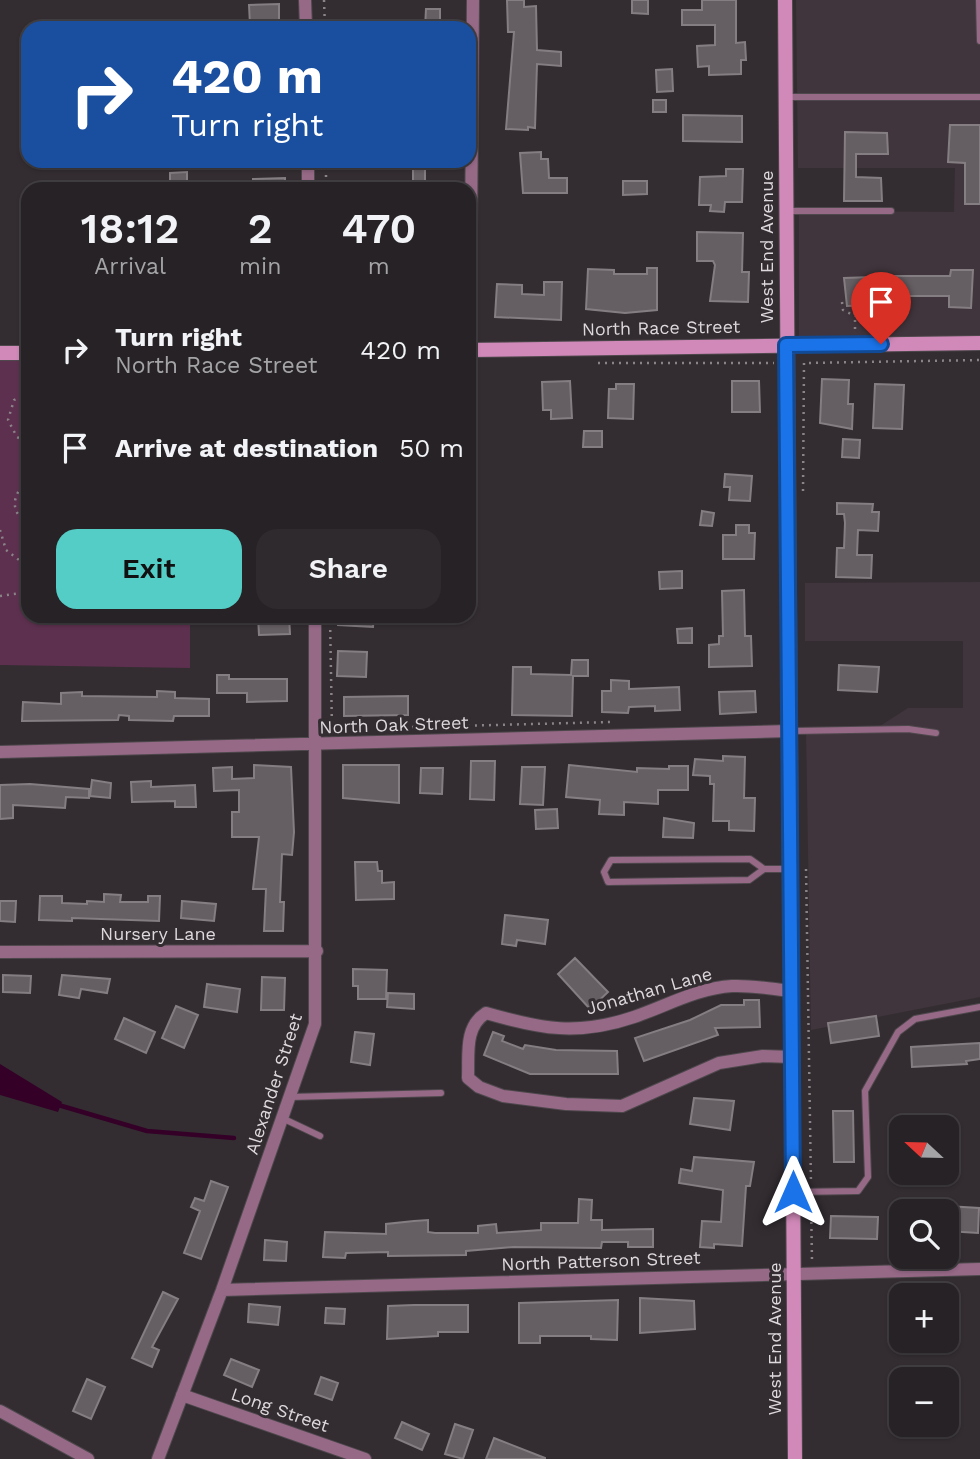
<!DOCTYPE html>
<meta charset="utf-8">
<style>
:root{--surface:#262225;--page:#2e2a2d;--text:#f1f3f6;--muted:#a4a4a7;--line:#423f42;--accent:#54cdc6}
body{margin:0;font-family:"Work Sans",sans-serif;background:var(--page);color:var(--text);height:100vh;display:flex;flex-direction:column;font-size:26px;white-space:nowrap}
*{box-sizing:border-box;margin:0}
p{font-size:23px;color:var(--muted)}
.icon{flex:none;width:38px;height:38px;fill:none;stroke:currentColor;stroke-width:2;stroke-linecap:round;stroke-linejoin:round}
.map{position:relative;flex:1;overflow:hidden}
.drawer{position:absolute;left:21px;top:182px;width:455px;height:441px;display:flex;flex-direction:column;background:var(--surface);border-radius:21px;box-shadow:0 2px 5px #0004,0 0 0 2px var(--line)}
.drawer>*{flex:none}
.hud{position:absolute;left:21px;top:21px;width:455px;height:147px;border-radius:21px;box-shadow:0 2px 5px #0004,0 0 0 2px var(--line);background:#1a4fa0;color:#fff;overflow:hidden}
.needle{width:46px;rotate:292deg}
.fabs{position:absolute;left:889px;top:1115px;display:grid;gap:14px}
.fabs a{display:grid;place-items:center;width:70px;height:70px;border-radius:14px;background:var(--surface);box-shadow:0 2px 5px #0004,0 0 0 2px var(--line);font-size:35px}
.pin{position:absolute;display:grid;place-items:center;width:60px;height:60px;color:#fff;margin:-72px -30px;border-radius:50% 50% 50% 0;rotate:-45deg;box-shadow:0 0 7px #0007}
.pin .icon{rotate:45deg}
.me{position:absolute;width:77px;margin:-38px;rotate:0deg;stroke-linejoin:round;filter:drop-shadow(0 0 5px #0008)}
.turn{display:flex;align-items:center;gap:24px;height:147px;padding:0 35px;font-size:32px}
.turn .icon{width:91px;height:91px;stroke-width:2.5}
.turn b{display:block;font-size:49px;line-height:60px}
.eta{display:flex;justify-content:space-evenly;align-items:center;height:119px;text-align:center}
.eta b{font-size:42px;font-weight:600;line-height:49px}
.action{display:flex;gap:14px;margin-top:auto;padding:14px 35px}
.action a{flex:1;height:80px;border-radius:21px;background:var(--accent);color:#111;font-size:28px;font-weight:600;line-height:80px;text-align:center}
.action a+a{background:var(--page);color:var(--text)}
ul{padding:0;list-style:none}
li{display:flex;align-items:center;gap:21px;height:98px;padding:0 35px}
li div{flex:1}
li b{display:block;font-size:26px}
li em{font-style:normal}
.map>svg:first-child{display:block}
.built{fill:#40353c}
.green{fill:#5d304f}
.water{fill:#340028}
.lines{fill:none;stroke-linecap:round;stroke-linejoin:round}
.stream{stroke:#340028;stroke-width:4.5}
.building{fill:#655e63;stroke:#847d81;stroke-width:2}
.lane-casing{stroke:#4e484c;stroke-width:8}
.street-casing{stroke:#4e484c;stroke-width:14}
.secondary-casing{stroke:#4e484c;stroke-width:16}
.path{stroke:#8a8488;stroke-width:2.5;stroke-dasharray:2 5;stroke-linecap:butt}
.lane{stroke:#966987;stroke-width:6}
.street{stroke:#966987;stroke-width:12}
.secondary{stroke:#d189b9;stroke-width:14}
.route-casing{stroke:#114b97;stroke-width:18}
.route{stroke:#1a73e8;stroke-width:12}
.labels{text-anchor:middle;stroke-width:6;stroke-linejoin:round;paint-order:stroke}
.street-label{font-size:18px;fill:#ddd8db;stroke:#332d31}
</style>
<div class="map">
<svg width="980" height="1459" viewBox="0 0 980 1459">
<rect width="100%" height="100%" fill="#332d31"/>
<!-- built -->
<path class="built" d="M796 0H980V337L799 338V211L954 212 955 168H798Z
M980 582V997L811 1030 806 728H877L908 708H963V641H805V583Z"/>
<!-- green -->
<path class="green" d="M0 352H28V616H190V668L0 665Z"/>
<!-- water -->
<path class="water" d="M0 1064 62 1102 58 1112 0 1095Z"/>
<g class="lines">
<!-- stream -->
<path class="stream" d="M55 1104 147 1131 234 1138"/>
</g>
<!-- building -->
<path class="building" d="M507 0H524V7L536 6 537 50 561 52V66L537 64 535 128 528 127V130L506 129 514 32H508Z
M632 0H648V14L632 13Z
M702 0H736V43L745 42 746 60H741V74L709 75V66L698 67 697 46 715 45V25H682V10H702Z
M279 4V25H250L249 5Z
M426 9H440V28H425Z
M672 69 673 91 657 92 656 70Z
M653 100H666V112H653Z
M683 115 742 116V142L683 141Z
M950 125H980V204H965V163L948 162Z
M845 132 887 133 888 154H856V177L881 178 882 201H844Z
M541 152V159H548L549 178H567V193H523L520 153Z
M413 161H425V189H413Z
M726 169H743L742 202H725L724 212 710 211 711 205H699L700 177 726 176Z
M187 172V189H170V173Z
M285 178V189H253V179Z
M623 181H647V194L623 195Z
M697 232 743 233 742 272H749L748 302 710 301 715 265 713 261H697Z
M647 268H657V310L625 313 586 309 588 269 614 270V274H647Z
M951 270H973L971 308 949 307V296H883V305L847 306 844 278 872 277 871 282 894 283V276H950Z
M544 282H562L561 320 495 317 497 284 522 285V294L544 295Z
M822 379 849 380 848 404H853L852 429 820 423Z
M570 381 572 418 551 419V410H543L542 382Z
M732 381H759L760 412H732Z
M616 384H634L633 419 608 418 609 389H616Z
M875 384 904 385 902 429 873 428Z
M584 431H602V447H583Z
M843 439 860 440 859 458 842 457Z
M725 474 752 476 750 501 729 500 730 487H724Z
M837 503 873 504 872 512H879L878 531 858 530 857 555H872L871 578 836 577 837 548H844L845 523 844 514H837Z
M702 511 714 513 712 526 700 525Z
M736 525H749V533H755L754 559H723V535H736Z
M682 571V588L660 589 659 572Z
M744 590 745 636H751L752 666 709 667V645L719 644V636H723L722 591Z
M258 616H289L290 634 259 635Z
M338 616H374L373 627 338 625Z
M692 628V643H678L677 629Z
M338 651 367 652 366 677 337 676Z
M572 660H588V676H573L572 716 512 715 513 667H531V674L571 675Z
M839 665 879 667 877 692 838 690Z
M217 675H229V679H287V701L247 702V693H217Z
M611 680 629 681V689L679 687 680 710 655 711V706L629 707 628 713 602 712V691H611Z
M157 691 175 692V698L209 699V716H174L173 721 129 720V716L119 715 118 720 22 721 23 702 61 704V693L82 692V696L157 697Z
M755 691 756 712 720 714 719 692Z
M408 696V715L344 716V697Z
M723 756 745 757 744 798H755L754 831 729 830V821H713L714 784H710V776L693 775 695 759 723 761Z
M471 761H495L494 800 470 799Z
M254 765 291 767 294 832 292 855 282 854 280 902H284L283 931H264L266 889H253L259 837H232V812H239V790L214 791 213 768 232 767V779L254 778Z
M343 765H399V803L343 798Z
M569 765 637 772V768L669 769V766H688V790H658V804L624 802V815L599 814 600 800 566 797Z
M522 767H545L543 805 520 804Z
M421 768H443L442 794 420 793Z
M92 780 111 783 110 798 90 796Z
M151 781V787L195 785 196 807H175V801L132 802 131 782Z
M30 784 89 789V798L66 797 65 808 13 805V818L0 819V785Z
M557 809 558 828 536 829 535 810Z
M664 818 694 823 693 838 663 837Z
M355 862H377L378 871H382V883L394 882V899L356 900Z
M104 894 121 895 120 902H148V896H160L159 921 72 918V921L39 920 40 896H62V903L87 904V901L104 902Z
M0 901H16L15 922 0 921Z
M182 901 216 904 214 921 181 918Z
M505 915 548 920 545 944 517 940 516 946 502 944Z
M575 958 608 992 590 1009 558 974Z
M353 969 387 970 386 999H358V986H353Z
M3 975 31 976 30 993 3 992Z
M62 975 110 979 107 993 81 989 79 998 59 995Z
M262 977 285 978 284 1010H261Z
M207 984 240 989 237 1012 204 1007Z
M388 993 414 994V1009L387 1007Z
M744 1000H759L760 1027 715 1028 718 1035 644 1061 635 1038 690 1020 721 1005H744Z
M176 1006 198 1015 184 1048 162 1038Z
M876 1016 879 1036 831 1043 828 1023Z
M124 1018 155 1032 146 1053 115 1039Z
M355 1032 374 1034 370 1065 351 1062Z
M493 1032 504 1036 502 1041 523 1049 525 1045 556 1050 617 1051 618 1074H530L484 1055Z
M980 1043V1059L966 1061 967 1064 912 1067 911 1047Z
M694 1098 734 1101 730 1130 690 1124Z
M833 1111H853L854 1162H834Z
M694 1157 754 1162 750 1186H746L742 1246 714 1244V1248L700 1247 702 1221 721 1222 723 1190 679 1183 681 1169 692 1171Z
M211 1181 228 1187 201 1259 184 1253 200 1211 191 1207 195 1198 204 1201Z
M579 1199 592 1200 591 1220H602V1230L653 1229V1247H628V1242H602L601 1248 513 1247 466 1251V1255L388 1256V1252L346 1253 345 1258 323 1257 325 1232 386 1234V1224L414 1221 428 1220V1232L435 1233H478V1226L496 1224 497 1233 541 1230V1223H578Z
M947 1206 979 1208 978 1233 947 1231Z
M831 1216 878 1217 877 1239 830 1238Z
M265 1240 287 1242 286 1261 264 1260Z
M163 1292 178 1299 152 1347 159 1350 152 1367 132 1358Z
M640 1298 694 1301 695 1329 640 1333Z
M618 1300 617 1340 591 1339V1336H540V1343H519V1303Z
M249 1304 280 1307 278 1325 248 1322Z
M414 1305H468V1332H438V1336L387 1339 388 1306Z
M326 1308 345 1309 344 1324 325 1323Z
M231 1359 259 1370 252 1387 224 1375Z
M321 1377 338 1383 332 1400 315 1394Z
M87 1379 105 1387 91 1419 73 1411Z
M402 1422 429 1434 422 1450 395 1438Z
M455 1424 473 1430 463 1459 445 1454Z
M494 1438 545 1458V1459H486Z"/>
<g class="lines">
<defs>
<path id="lane" d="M979 0 980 41
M786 97H980
M787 211H891
M792 731 908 729 936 733
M764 869 749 880 608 882 604 872 611 860 750 859 764 869H791
M290 1097 441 1093
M282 1118 320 1136
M795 1192 858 1191 868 1177 865 1091 898 1032 915 1019 980 1007"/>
<path id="street" d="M305 0 306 28
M308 161V189
M470 350 473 0
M0 752 789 731
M0 952 317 951
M792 991C772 989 751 985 732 986 698 988 666 1006 634 1017 578 1036 541 1029 486 1013 464 1027 469 1054 468 1078L479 1087 503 1096 566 1104 622 1106 719 1063 763 1056 792 1057
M222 1290 980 1269
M182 1395 365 1459
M0 1411 88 1459
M158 1459 222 1290 315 1024V616"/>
<path id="secondary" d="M785 0 795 1459
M469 350 980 343
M0 353H28"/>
</defs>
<!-- lane casing -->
<use href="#lane" class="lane-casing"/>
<!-- street casing -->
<use href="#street" class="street-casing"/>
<!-- secondary casing -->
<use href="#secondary" class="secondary-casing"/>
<!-- path -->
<path class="path" d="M324 0 325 28
M326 161V189
M842 302 843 310 855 316
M855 329V307
M598 363H774
M28 393 14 400 8 420 17 437 28 443
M28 482C12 492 9 514 28 522
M803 491 804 363 980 360
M0 530 6 550 28 567
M0 596 28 592
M330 616 332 730
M377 728 611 722
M806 869 811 1184
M811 1201 812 1261"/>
<!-- lane -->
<use href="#lane" class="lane"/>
<!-- street -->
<use href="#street" class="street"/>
<!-- secondary -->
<use href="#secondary" class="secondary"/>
</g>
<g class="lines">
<defs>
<path id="route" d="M793 1192 786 345 881 344"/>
</defs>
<!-- route casing -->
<use href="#route" class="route-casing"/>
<!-- route -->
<use href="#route" class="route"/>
</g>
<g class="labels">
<!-- street labels -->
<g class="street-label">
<text transform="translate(767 247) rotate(-90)" y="6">West End Avenue</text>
<text transform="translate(661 328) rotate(-1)" y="6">North Race Street</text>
<text transform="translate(394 725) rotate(-2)" y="6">North Oak Street</text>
<text x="158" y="940">Nursery Lane</text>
<text transform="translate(649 991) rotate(-16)" y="6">Jonathan Lane</text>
<text transform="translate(274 1084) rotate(-72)" y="6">Alexander Street</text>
<text transform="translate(601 1261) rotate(-2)" y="6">North Patterson Street</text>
<text transform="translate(775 1339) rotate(-90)" y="6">West End Avenue</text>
<text transform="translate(280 1410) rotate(19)" y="6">Long Street</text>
</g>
</g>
</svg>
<div class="fabs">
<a><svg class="needle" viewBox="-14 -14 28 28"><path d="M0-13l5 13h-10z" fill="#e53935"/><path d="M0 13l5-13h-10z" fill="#a4a4a7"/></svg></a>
<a><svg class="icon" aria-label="search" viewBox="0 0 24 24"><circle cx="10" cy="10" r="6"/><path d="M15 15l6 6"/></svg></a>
<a>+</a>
<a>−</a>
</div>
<div class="pin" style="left:881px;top:344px;background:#d93025"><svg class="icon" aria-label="arrive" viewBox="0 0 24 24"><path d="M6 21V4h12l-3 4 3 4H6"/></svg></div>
<svg class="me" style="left:793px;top:1192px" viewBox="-20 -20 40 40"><path d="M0-17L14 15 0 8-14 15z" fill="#1a73e8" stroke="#fff" stroke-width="4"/></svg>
<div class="hud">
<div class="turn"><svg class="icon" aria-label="right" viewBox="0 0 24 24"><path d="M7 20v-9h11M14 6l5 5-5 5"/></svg><div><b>420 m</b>Turn right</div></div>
</div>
<section class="drawer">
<div class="eta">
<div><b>18:12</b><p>Arrival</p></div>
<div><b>2</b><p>min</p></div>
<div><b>470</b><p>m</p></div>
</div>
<ul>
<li><svg class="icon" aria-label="right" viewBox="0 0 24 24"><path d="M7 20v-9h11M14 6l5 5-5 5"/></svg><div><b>Turn right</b><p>North Race Street</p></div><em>420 m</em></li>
<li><svg class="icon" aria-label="arrive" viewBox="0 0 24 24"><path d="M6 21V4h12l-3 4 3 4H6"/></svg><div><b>Arrive at destination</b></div><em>50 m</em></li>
</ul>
<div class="action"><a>Exit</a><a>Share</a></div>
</section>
</div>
